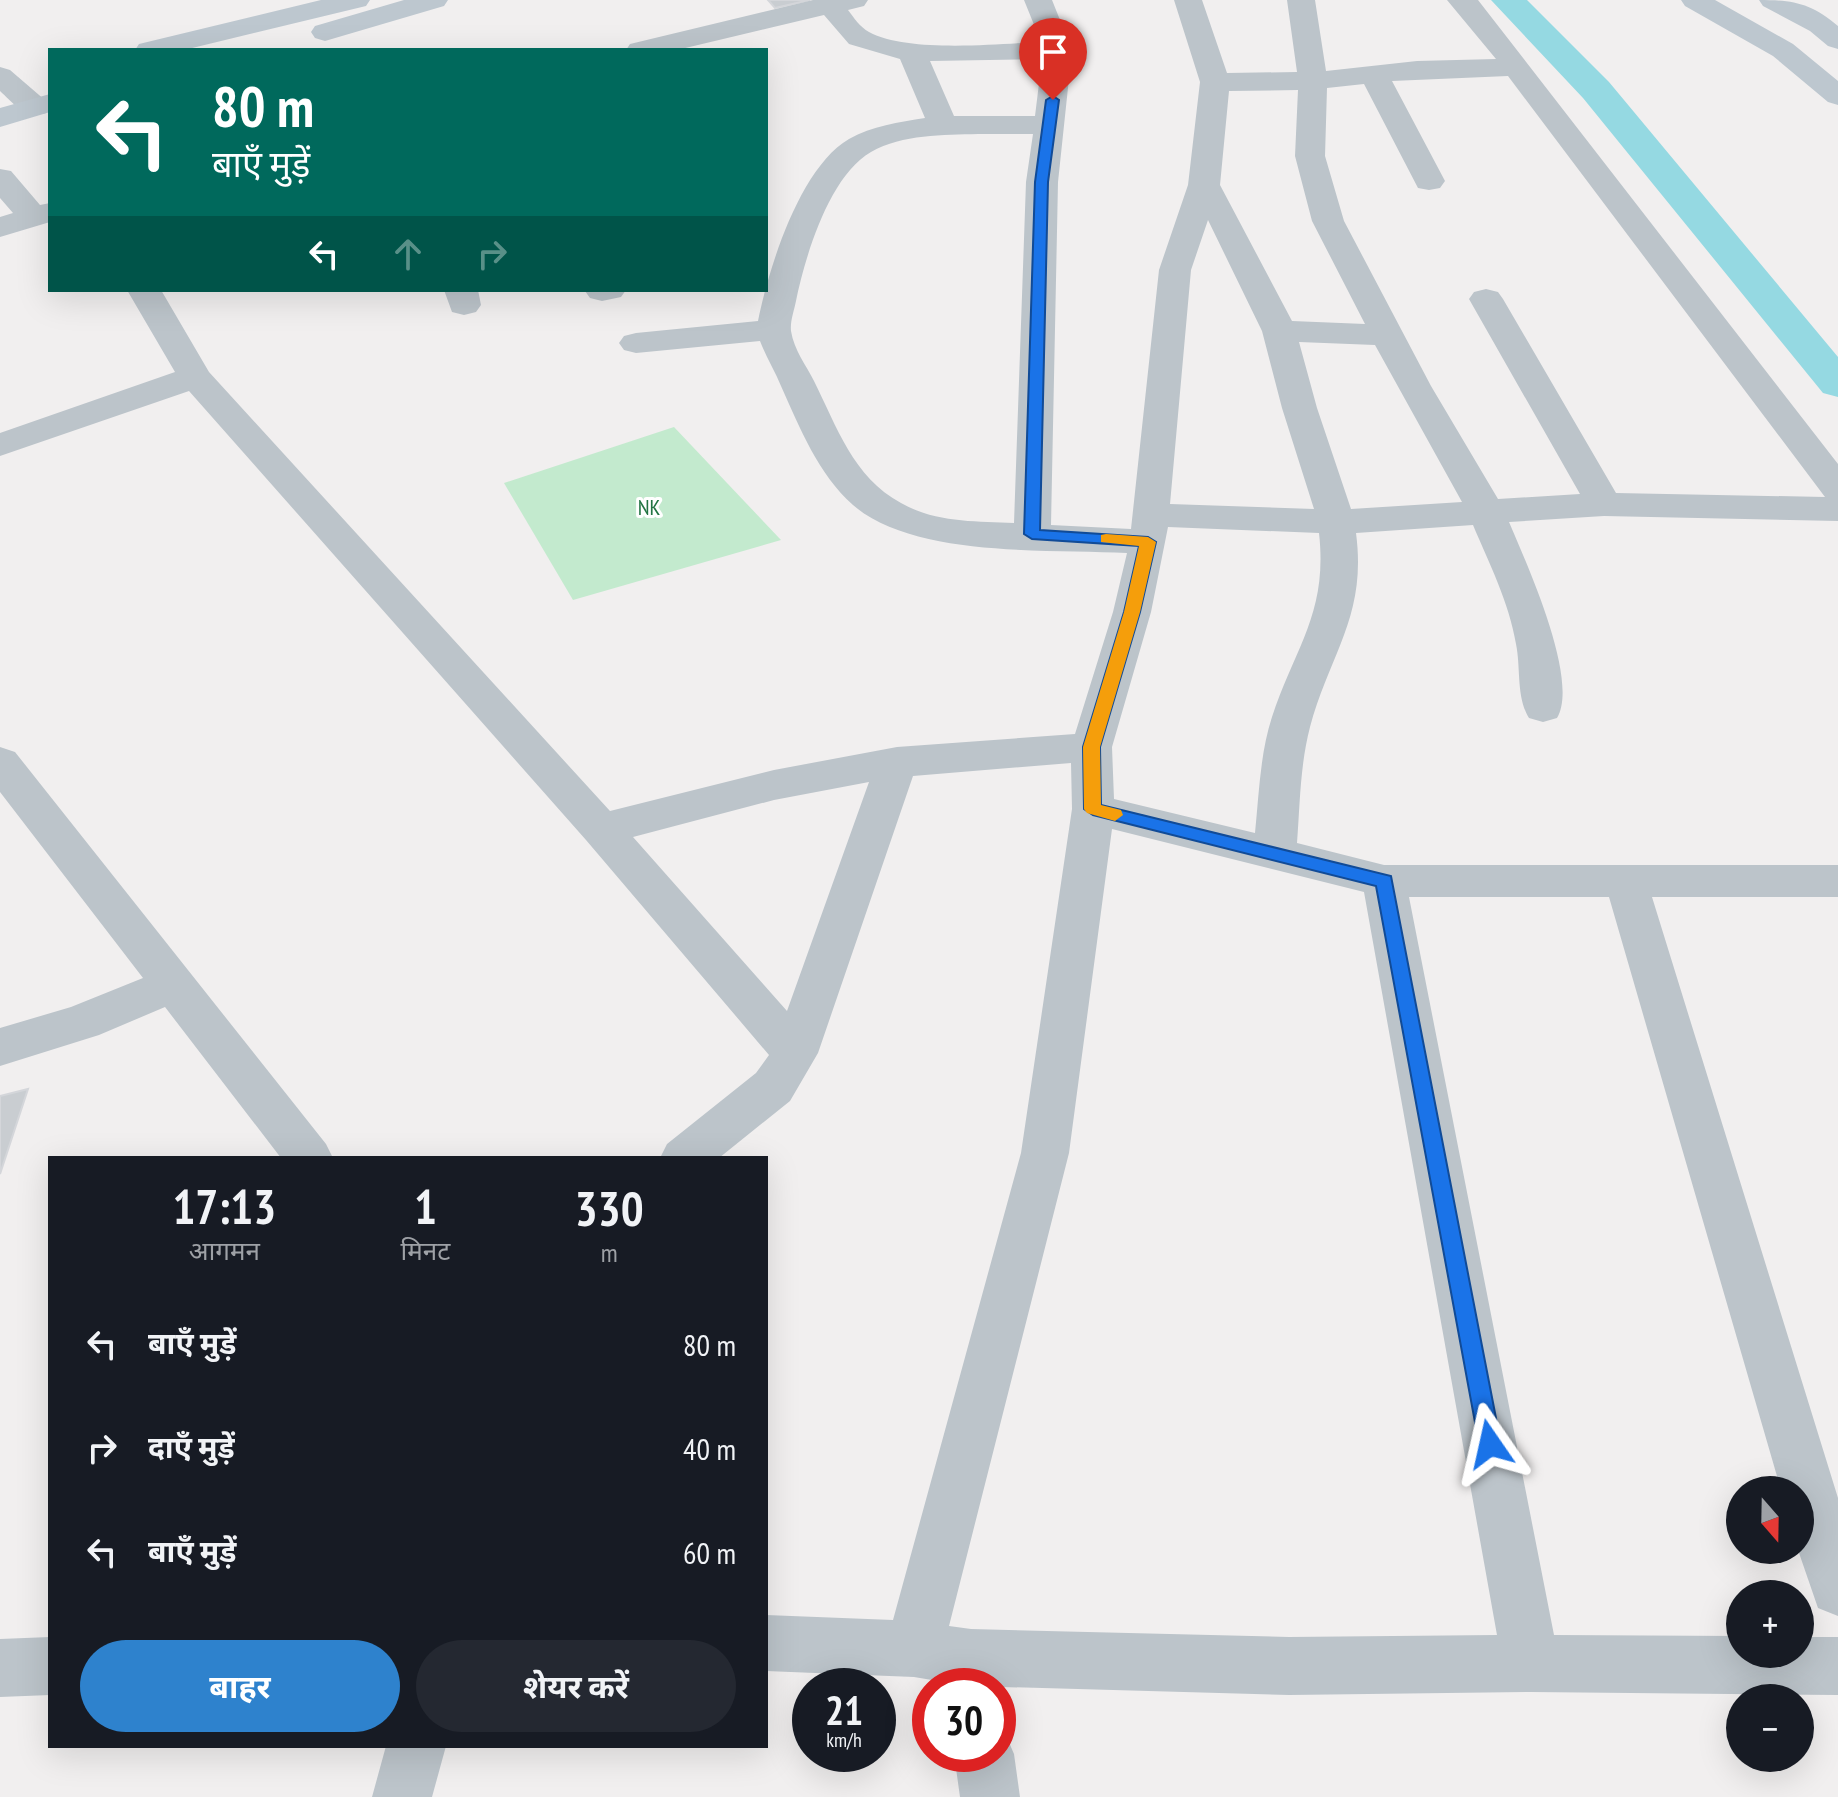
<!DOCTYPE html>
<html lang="hi">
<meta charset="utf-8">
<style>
:root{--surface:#171b24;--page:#242831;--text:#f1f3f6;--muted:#9ea1a6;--accent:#2e82cd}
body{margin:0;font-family:"PT Sans Narrow","Noto Sans Devanagari",sans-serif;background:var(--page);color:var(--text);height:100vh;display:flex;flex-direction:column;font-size:30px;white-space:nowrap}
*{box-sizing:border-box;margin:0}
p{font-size:26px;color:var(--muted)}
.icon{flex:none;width:44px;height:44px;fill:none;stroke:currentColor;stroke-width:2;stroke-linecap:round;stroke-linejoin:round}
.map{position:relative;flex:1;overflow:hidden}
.sheet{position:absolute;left:48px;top:1156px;width:720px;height:592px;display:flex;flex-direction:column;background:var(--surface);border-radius:0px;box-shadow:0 8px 32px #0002}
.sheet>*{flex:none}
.guide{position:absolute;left:48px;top:48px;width:720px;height:244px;border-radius:0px;box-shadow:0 8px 32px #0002;background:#00695c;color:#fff;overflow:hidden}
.needle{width:52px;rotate:160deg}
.controls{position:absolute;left:1726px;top:1476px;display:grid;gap:16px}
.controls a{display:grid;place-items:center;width:88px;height:88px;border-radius:50%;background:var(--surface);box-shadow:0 8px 32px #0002;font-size:40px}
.speed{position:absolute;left:792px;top:1668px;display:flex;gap:16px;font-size:40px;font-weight:700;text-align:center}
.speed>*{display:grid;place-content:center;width:104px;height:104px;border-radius:50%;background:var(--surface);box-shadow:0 8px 32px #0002;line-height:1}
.speed small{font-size:20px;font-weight:400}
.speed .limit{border:12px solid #d22;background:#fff;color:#111}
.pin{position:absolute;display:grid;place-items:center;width:68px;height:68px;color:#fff;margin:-82px -34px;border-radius:50% 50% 50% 0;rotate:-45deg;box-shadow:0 0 8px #0007}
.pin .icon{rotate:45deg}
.me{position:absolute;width:88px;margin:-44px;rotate:349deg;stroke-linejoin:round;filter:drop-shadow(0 0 6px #0008)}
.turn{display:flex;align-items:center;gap:28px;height:168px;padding:0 32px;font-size:36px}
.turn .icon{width:104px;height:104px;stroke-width:2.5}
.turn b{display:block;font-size:56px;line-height:68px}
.lanes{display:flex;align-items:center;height:76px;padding:0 32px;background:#0003;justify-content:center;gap:40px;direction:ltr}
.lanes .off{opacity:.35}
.eta{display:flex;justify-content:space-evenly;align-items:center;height:136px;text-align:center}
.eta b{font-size:48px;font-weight:700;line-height:56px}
.primary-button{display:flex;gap:16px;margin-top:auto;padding:16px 32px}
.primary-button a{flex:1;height:92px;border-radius:48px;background:var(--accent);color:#fff;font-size:32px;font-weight:700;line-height:92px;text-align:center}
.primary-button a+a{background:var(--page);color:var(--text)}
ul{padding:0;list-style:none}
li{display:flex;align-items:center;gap:24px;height:104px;padding:0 32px}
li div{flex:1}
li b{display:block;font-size:30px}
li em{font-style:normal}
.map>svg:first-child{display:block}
.green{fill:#c3eace}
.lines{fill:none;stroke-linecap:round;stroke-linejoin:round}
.canal{fill:#95d9e2;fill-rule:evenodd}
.building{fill:#c9cdd1;stroke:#d4d6da;stroke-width:2}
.street{fill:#bcc4ca;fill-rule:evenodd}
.secondary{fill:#bdc7cf;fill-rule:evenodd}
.route{fill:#1a73e8;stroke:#114b97;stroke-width:2}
.slow{fill:#f59e0b}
.labels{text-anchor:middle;stroke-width:6;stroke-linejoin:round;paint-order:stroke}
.park-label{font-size:22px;fill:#227443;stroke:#fff}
</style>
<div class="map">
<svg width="1838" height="1797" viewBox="0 0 1838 1797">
<rect width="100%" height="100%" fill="#f1efef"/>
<!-- green -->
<path class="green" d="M674 427 781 540 573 600 504 483Z"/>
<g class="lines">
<!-- canal -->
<path class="canal" d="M1491 0H1527L1609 82 1838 357V397L1823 393 1583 98Z"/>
</g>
<!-- building -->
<path class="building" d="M768 0H810L775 8Z
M28 1089 0 1174V1096Z"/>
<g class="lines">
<!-- street -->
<path class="street" d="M813 0H868L864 6 848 10C854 18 860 27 869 32 908 53 996 44 1041 42L1024 0H1052L1072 50 1058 182 1051 525 1131 529 1159 270 1188 185 1200 82 1174 0H1202L1227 73 1297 72 1287 0H1315L1326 71 1417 61 1496 59 1447 0H1478L1838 464V521L1604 516 1509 522C1526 562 1580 680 1557 718L1543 722 1529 718C1516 697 1521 668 1516 644 1509 602 1489 563 1473 525L1356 533C1367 616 1330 653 1310 727 1300 765 1300 805 1297 843L1384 865H1838V897H1652L1838 1498V1616L1818 1608 1798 1550 1800 1490H1781L1609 897H1409L1554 1635 1740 1636V1654H1800V1637H1838V1695L1531 1692 1289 1695 968 1686 914 1677 766 1671V1615L893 1620 1021 1153 1072 809 1071 763 913 776 818 1053 790 1101 719 1158H660L667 1144 756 1073 769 1055 586 840 189 391 0 456V433L175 372 127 290H161L209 372 610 811 774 770 897 747 1075 734 1113 612 1127 553C1049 549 914 558 853 505 818 474 800 428 781 386 775 371 766 357 760 341L636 353 624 350 619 343 624 336 636 333 758 321C768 271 799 168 849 139 872 126 899 122 925 118L900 59 849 44 824 15 677 50H626L630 44ZM1042 59 1035 116H954L930 61ZM1508 76 1825 497 1616 493 1503 299 1498 292 1486 289 1474 292 1469 299 1580 494 1498 499 1431 386 1344 221 1325 156 1327 88 1364 84 1418 188 1429 190 1440 188 1445 181 1392 81ZM1298 90 1295 156 1312 221 1365 324 1292 321 1220 185 1229 91ZM978 134H1033L1026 182 1014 523C975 521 936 523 901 503 853 477 837 427 814 381 806 365 794 350 791 331 790 321 794 311 796 301 805 257 829 176 871 152 903 134 943 135 978 134ZM1208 220 1262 331 1282 408 1314 509 1170 504 1191 270ZM1299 342 1375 345 1462 502 1351 509 1317 408ZM1168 527 1319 533C1328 613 1295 647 1272 717 1260 754 1259 794 1255 833L1114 799 1112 747 1151 612ZM869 782 787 1011 633 837 774 800ZM1112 829 1364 892 1497 1635 1289 1637 971 1629 949 1626 1069 1153Z
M0 67 10 70 46 101 50 107 46 113C25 119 15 105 0 91Z
M0 169 11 171 40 205 50 203V222L0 237V217L13 213 0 198Z
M444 290H478L481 305 476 312 464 315 452 312Z
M626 290 621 297 602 301 590 298 585 291Z
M0 747 15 752 326 1144 333 1158H281L165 1007 99 1035 0 1066V1028L71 1007 143 978 0 792Z
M50 1637V1695L0 1697V1639Z
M998 1730 1005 1733 1014 1754 1020 1797H960L954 1754H998Z
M386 1746H446L432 1797H372Z"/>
<!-- secondary -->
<path class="secondary" d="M321 0H370L366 6 184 50H135L139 44Z
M404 0H448L444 6 325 41 315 38 311 32 315 26Z
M1681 0H1715L1793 44 1838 81V105L1828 102 1773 56 1685 6Z
M1759 0C1793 0 1811 3 1838 26V49L1828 46 1810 31 1763 6Z
M50 94V112L0 127V108Z"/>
</g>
<!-- route -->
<path class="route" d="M1053 96 1059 100 1048 182 1040 530 1148 537 1156 542 1140 612 1100 747 1101 805 1391 876 1501 1444 1498 1451 1490 1454 1482 1451 1479 1444 1376 886 1093 815 1084 809 1083 747 1124 612 1139 546 1032 539 1024 534 1035 182 1046 100Z"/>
<!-- slow -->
<path class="slow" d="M1106 534 1148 537 1156 542 1140 612 1100 747 1101 805 1121 810 1123 815 1115 821 1087 813 1084 809 1083 747 1124 612 1139 546 1101 542V535Z"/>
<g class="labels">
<!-- park labels -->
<g class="park-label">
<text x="649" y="515">NK</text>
</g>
</g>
</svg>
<div class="controls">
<a><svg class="needle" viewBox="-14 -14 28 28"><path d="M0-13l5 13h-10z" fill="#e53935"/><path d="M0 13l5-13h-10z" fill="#9ea1a6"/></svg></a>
<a>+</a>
<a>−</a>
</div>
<div class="speed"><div>21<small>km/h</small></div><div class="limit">30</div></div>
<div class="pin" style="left:1053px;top:100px;background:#d93025"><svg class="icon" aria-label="arrive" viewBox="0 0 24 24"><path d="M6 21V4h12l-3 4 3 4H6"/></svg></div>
<svg class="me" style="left:1490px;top:1444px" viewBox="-20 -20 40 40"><path d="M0-17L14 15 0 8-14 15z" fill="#1a73e8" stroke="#fff" stroke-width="4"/></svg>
<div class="guide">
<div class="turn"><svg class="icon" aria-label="left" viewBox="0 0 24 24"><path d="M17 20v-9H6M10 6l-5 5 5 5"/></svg><div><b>80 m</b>बाएँ मुड़ें</div></div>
<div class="lanes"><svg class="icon" aria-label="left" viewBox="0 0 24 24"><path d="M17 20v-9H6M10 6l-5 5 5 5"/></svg><svg class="icon off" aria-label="ahead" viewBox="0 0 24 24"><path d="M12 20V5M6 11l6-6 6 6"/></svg><svg class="icon off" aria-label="right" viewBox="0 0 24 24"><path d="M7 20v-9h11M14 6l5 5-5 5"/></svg></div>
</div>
<section class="sheet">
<div class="eta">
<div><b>17:13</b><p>आगमन</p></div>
<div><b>1</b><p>मिनट</p></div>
<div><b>330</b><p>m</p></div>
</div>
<ul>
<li><svg class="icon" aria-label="left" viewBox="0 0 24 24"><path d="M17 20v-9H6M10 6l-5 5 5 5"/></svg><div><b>बाएँ मुड़ें</b></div><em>80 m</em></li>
<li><svg class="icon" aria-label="right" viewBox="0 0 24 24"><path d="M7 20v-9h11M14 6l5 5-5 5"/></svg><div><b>दाएँ मुड़ें</b></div><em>40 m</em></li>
<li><svg class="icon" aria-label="left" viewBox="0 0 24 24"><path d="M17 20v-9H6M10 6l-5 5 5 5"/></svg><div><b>बाएँ मुड़ें</b></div><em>60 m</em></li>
</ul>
<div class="primary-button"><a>बाहर</a><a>शेयर करें</a></div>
</section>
</div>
